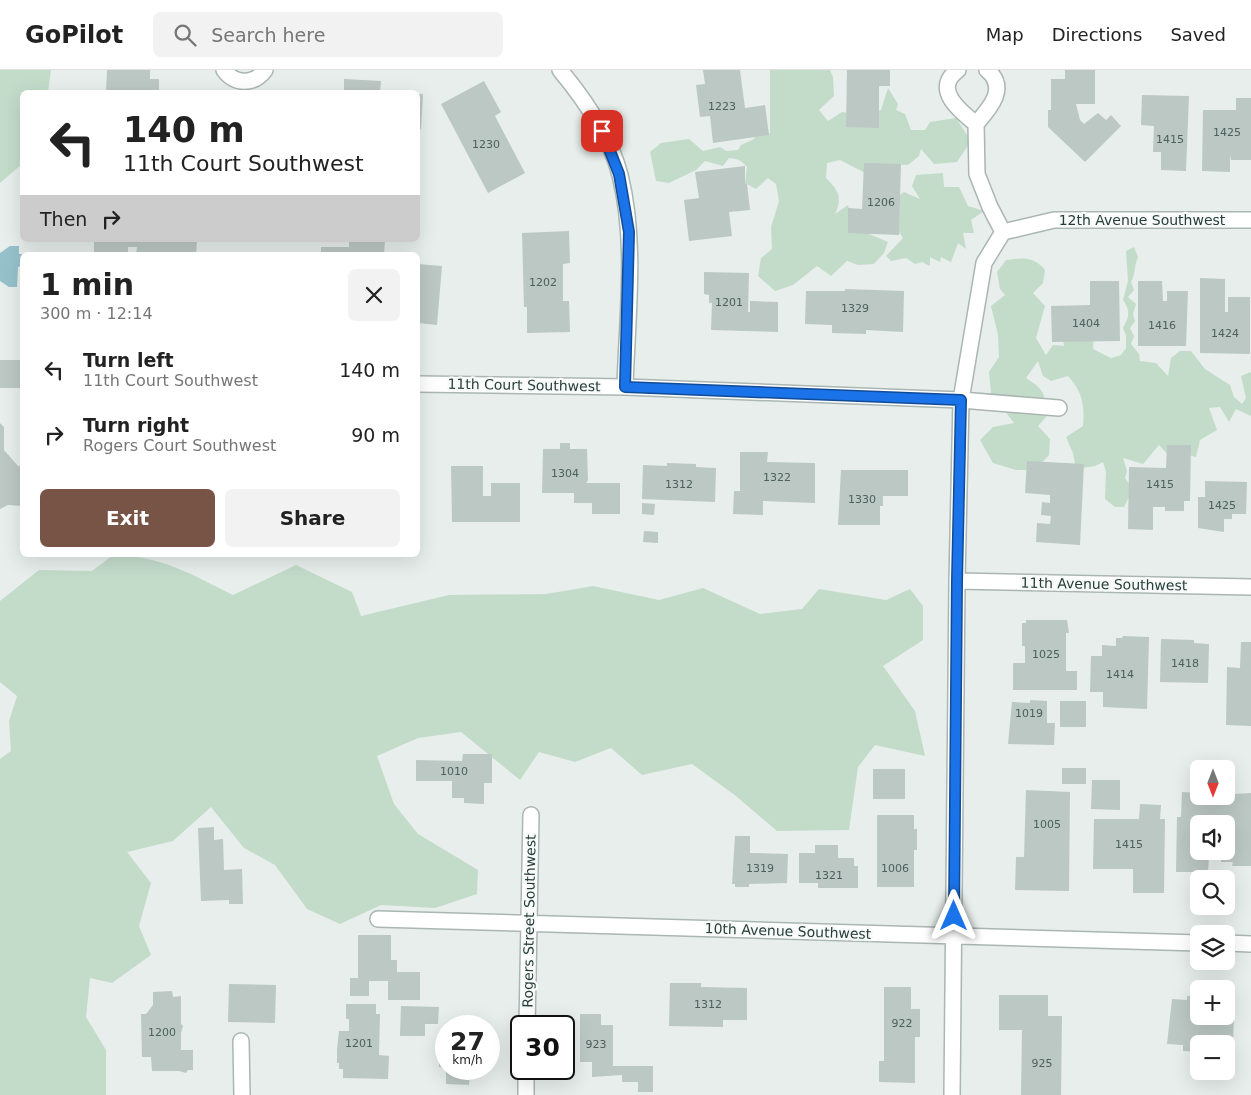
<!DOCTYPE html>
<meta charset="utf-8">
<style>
:root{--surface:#fff;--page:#f2f2f2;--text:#222;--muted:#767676;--line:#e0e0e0;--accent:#785446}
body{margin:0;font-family:"DejaVu Sans",sans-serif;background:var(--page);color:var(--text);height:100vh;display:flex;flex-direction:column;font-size:19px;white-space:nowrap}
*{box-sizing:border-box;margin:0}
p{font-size:16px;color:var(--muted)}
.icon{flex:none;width:28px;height:28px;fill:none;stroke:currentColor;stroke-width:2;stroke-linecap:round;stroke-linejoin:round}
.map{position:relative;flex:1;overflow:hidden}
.drawer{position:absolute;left:20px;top:182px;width:400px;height:305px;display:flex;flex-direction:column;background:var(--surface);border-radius:8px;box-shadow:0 5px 20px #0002}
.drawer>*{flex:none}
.banner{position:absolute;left:20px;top:20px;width:400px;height:152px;border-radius:8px;box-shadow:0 5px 20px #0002;background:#fff;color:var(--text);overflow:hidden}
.needle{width:32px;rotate:180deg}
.controls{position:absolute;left:1190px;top:690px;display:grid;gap:10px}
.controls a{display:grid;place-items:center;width:45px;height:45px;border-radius:8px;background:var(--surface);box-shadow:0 5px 20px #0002;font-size:25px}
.speed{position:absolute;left:435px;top:945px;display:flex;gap:10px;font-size:25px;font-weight:700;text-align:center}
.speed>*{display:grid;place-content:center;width:65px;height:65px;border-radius:50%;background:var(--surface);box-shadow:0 5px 20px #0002;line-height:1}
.speed small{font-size:12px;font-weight:400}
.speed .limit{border:2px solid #111;border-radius:8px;background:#fff;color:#111}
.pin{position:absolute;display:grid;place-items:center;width:42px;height:42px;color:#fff;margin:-21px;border-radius:10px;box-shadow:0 2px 8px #0006}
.me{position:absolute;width:55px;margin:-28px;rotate:0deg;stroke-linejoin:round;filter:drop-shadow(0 0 4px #0008)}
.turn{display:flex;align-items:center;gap:18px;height:105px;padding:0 20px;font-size:22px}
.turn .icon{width:65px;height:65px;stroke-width:2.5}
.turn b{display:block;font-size:35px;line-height:42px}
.then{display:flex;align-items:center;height:48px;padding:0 20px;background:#0003;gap:10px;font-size:19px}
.round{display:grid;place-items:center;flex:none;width:52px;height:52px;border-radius:8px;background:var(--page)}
.overview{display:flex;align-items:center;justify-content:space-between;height:85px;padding:0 20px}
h1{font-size:30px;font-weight:600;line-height:38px}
.primary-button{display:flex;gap:10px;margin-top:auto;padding:10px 20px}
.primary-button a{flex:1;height:58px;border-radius:8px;background:var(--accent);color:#fff;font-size:20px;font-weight:600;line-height:58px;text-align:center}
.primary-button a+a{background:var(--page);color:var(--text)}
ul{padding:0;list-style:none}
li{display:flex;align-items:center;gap:15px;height:65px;padding:0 20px}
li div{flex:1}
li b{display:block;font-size:19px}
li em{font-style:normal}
header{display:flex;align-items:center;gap:30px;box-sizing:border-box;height:70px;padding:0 25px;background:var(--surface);border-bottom:1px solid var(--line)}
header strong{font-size:24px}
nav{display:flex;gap:28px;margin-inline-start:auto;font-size:18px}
.search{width:350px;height:45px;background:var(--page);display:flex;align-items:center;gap:12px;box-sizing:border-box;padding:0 18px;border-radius:8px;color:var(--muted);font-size:19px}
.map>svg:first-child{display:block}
.green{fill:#c3dcca}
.water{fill:#96c1cb}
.building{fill:#bcc8c4;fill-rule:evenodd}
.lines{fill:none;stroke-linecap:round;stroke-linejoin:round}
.minor-casing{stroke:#aab6b2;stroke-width:18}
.minor{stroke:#fff;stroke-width:15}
.route-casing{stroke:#114b97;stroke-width:12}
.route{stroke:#1a73e8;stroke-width:9}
.labels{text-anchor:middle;stroke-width:4.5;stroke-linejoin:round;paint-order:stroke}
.number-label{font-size:11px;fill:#4c605c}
.street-label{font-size:14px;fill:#273e39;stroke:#f7faf9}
</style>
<header>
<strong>GoPilot</strong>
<div class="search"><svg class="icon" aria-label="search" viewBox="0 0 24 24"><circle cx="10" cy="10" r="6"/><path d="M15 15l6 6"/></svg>Search here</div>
<nav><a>Map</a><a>Directions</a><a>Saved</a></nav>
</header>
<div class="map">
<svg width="1251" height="1025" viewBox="0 0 1251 1025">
<rect width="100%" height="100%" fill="#e7eeeb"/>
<!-- green -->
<path class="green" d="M0 0H51L48 22H22V94L0 113Z
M770 0H830L833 7 834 26 819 40 828 51 842 42 872 46 881 40 888 18 898 34 896 40 905 44 911 60H925L930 52 956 48 971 71 957 92 934 94 921 79 919 86 908 95 890 94 877 109 840 90 827 93 826 108C838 120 843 127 835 144L848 135 851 148 887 162 869 164 888 172 884 183 874 194 858 195 847 191 831 206 817 196 793 215 775 221 758 206 761 188 772 179 771 157 779 131 776 114 768 108 756 119 745 113 747 97C741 90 738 89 729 88L723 96 705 91 696 100 669 113 656 111 650 82 661 73 689 69 703 81 720 77 726 81 738 80 741 75 754 69 761 57 770 64Z
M943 103 944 117H959L968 136 984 141 971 150 974 163H963L966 179 958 173 951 192 941 187 940 192 930 187V196L922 192 915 194 906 188 891 191 886 186 903 168 899 162 900 125 904 122 920 129 912 116 916 105Z
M1134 177 1138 187C1134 195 1136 203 1131 212L1134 220 1128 227 1136 234 1133 244 1135 251 1130 258 1134 266 1131 274 1139 284 1140 291 1156 293 1168 306 1171 288 1180 281H1191L1205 299 1230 315 1234 327 1242 334 1246 328 1241 306 1251 302V346L1236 339 1229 352 1220 337 1209 338 1217 360 1200 370 1196 387 1181 383 1173 390 1159 375 1143 394 1123 388 1127 401 1125 408 1133 419 1124 437H1115L1105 429 1106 402 1103 392 1095 396 1076 399 1073 383 1066 367 1083 356C1085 335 1082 321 1068 306L1051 311 1043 306 1038 291 1026 308C1045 320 1045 324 1047 346L1038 356 1050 369 1049 385 1035 400H1016L993 393 980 370 993 357 1014 353 991 323 989 302 999 287 998 265 991 236 1005 225 1000 219 997 202 1006 190C1023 188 1033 186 1045 200L1043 213 1033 223 1045 236 1036 268 1046 285 1053 275 1064 276 1063 269 1094 265 1093 279 1111 288 1121 285 1126 278V265L1123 258C1129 247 1131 241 1123 230L1128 211 1126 181Z
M113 485C159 485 193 505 233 525L296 495 352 522 361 546 449 525 546 524 593 516 659 530 703 518 760 544 802 539 819 519 886 530 910 519 923 536V570L883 596 915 641 925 686 875 675 858 697 849 760 777 761 736 726 692 694 642 705 611 678 575 692 539 682 520 710 461 662 418 668 377 686 394 734 418 764 478 800 477 824 435 838 381 835 340 854 307 839 275 795 244 778 211 737 173 771 127 782 151 813 139 856 151 885 112 913 90 908 86 947 106 980V1025H0V689L11 681 9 651 17 626 0 612V531L39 500 92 501Z"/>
<!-- water -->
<path class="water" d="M10 176H19V184H28L22 185V196L18 197 17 217H9L0 211V183Z"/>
<!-- building -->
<path class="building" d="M107 0H150V9H159V22H106Z
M703 0H740L745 38 765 35 769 65 713 73 710 46 700 47 696 15 705 14Z
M847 0H890V16H879V58L846 57Z
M1065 0H1095V34H1076L1080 50 1084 54 1098 43 1106 50 1111 45 1121 56 1085 92 1048 57V40H1051V9H1065Z
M344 9 381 11 380 22H344Z
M484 11 501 42 495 46 525 103 488 123 441 34Z
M418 24H423L421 59H418Z
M1142 25 1189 26 1186 101 1161 100V82H1153L1154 56 1141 55Z
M1236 28H1251V90H1231L1230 85V102L1202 101 1203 40H1236Z
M864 93 901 94 899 165 848 163V138L862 139Z
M745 96V113L747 114 750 140 729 142 732 166 689 171 684 130 699 128 695 102Z
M569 161 570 193 563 194V231H569L570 262 527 263V237H524L522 163Z
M94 170H197L196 185H136L137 177H128V185H94Z
M349 170H385L384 185H321V177H349Z
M418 194 442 196 437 255 418 253Z
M704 202 749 203 748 242H750V231L778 232V262L711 260 712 233H709V225L704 224Z
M1200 208 1225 209V242H1228V227H1250V284L1200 283Z
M1090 211H1119L1120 271 1052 272 1051 236 1090 235Z
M1138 211H1162L1163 231H1167V221H1188L1186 276H1138Z
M845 219 904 221 903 262 866 260V264L832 263V255L805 254 806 221H845Z
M21 279H22V318H0V290H20Z
M0 353 4 357V380L18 396H22V436L8 435 0 439Z
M560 373H570V379H587L588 410 586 413H620V444H592V433H574V423H542L543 379H560Z
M1167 375H1191L1190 431H1184V441H1165V437H1153V460L1128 459 1129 397 1166 398Z
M740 382H768L767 392 815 393V433L763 431V445L733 444 734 421H740Z
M1027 391 1084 394 1080 475 1036 472 1037 453 1050 454 1051 446 1041 445 1042 432 1050 433V425L1025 423Z
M667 393 696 394V397L716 398 715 432 642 429 643 395 667 396Z
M451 396H483V426H491V413H520V452H452Z
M841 400H908V426H883V436H880V455H838Z
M1205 411 1247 412 1246 444H1232V449H1224V462L1198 458V427H1205Z
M642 433 655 434 654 445 642 444Z
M644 461 658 462V473L643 472Z
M1026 550H1067L1069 563H1066V601H1077V620H1013V593H1025V576H1022V553H1026Z
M1123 566 1149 567 1147 639 1103 637V622H1090L1091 586H1102V575L1116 576V568H1122Z
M1161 569 1194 570V573L1209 574 1208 613 1160 612Z
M1241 572H1251V656L1226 655 1227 597 1240 598Z
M1030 630 1047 631V653H1055L1054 675 1008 674 1012 632 1030 633Z
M1060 631H1086V657H1060Z
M463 684H492V713H484V734L464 733V728H452V711H416V690L462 691Z
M1062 698H1086V714H1062Z
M873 699H905V729H873Z
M1092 710H1120V740L1091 739Z
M1026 720 1070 722 1069 821 1015 820 1016 787H1024Z
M1182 722 1199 723V726L1251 723V796H1232L1233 792H1221V787L1209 786 1208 802H1176L1177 747H1181ZM1199 754H1226V781H1199Z
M1140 734 1161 735 1160 749H1165L1164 823H1133V799H1093L1094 749H1139Z
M877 745H914V759H917V780H914V817H877Z
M214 757V770L223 769 224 800 242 799 243 834H229V830L201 831 198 758Z
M735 766H750V783L788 784 787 813 749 814V817H735V814H732Z
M815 775H838V788H854V796H858V818H818V813H799V783H815Z
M358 865H391V890H397V902H420V930H388V911H369V926H350V908H358Z
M670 913H701V917L747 918V950H723V957L669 956Z
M229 914 276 915 275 953 228 952Z
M884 917H911V939H920V967H915V1013L879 1012V991H884Z
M172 921 173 927 181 926V954L183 956 181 963V980H193V1000H188L186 1003 179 1001H152L151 987H142L141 944H146L153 935V922Z
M999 925H1048V946H1062L1061 1025H1021L1022 960H999Z
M1187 926H1199V946L1234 947 1233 973 1199 974V982L1183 981V975L1167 974 1172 929 1187 930Z
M346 934H376V944H380L379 985 389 986 388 1009 343 1008V999H339V993H337V980L339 961H349V949H346Z
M401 936 439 937 438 954H425V966H400Z
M580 944H601V955H613V996H653V1022H638V1012H622V1005L592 1007V992H580Z
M440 963 446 964V998L439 997Z
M446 999H470L469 1015 446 1014Z"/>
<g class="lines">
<defs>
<path id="minor" d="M224 0C235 15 254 15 265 0
M560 0C585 30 610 66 620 105 637 173 627 247 625 317
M958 0C932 19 960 41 976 54 989 39 1009 18 987 0
M976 54 977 104 990 137 1003 162
M1003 162 1054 150H1251
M418 314 625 317 961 330 1059 338
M957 511 1251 517
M378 849 1199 873
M1226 873 1251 874
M527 956 531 745
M241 971 242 1025
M526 1025V999
M952 1025 957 511 961 330 984 193 1003 162"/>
</defs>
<!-- minor casing -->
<use href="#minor" class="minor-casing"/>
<!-- minor -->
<use href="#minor" class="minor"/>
</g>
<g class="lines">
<defs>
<path id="route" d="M602 61 619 104 629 162 625 317 961 330 957 511 954 846"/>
</defs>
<!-- route casing -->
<use href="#route" class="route-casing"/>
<!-- route -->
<use href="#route" class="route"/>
</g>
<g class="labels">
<!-- number labels -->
<g class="number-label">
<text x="722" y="40">1223</text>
<text x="1227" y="66">1425</text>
<text x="1170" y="73">1415</text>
<text x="486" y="78">1230</text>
<text x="881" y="136">1206</text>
<text x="543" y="216">1202</text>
<text x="729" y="236">1201</text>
<text x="855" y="242">1329</text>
<text x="1086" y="257">1404</text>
<text x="1162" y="259">1416</text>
<text x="1225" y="267">1424</text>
<text x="565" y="407">1304</text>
<text x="777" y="411">1322</text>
<text x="679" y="418">1312</text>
<text x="1160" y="418">1415</text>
<text x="862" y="433">1330</text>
<text x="1222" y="439">1425</text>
<text x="1046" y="588">1025</text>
<text x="1185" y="597">1418</text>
<text x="1120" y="608">1414</text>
<text x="1029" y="647">1019</text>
<text x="454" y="705">1010</text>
<text x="1047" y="758">1005</text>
<text x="1129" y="778">1415</text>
<text x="760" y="802">1319</text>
<text x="895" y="802">1006</text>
<text x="829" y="809">1321</text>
<text x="708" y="938">1312</text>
<text x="902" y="957">922</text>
<text x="162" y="966">1200</text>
<text x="359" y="977">1201</text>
<text x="596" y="978">923</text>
<text x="1042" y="997">925</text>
</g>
<!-- street labels -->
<g class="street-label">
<text x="1142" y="155">12th Avenue Southwest</text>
<text transform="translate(524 315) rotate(1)" y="5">11th Court Southwest</text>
<text transform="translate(1104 514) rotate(1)" y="5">11th Avenue Southwest</text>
<text transform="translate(529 851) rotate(-89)" y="5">Rogers Street Southwest</text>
<text transform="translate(788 861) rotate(2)" y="5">10th Avenue Southwest</text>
</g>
</g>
</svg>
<div class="controls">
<a><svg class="needle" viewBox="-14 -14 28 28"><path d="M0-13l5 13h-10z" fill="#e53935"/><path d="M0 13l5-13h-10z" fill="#767676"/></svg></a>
<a><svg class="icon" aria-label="sound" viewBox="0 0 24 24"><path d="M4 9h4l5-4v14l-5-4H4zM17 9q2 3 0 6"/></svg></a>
<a><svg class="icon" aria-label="search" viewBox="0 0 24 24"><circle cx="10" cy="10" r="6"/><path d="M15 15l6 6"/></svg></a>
<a><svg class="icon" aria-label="layers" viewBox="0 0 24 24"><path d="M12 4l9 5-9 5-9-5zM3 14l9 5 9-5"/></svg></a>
<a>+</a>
<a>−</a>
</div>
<div class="speed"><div>27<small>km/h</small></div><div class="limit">30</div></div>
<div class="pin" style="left:602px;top:61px;background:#d93025"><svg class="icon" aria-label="arrive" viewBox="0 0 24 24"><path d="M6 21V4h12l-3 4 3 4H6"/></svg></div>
<svg class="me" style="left:954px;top:846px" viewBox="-20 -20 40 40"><path d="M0-17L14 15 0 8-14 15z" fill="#1a73e8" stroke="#fff" stroke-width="4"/></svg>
<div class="banner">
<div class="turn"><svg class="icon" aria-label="left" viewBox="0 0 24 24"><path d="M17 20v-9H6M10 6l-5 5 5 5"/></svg><div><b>140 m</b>11th Court Southwest</div></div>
<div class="then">Then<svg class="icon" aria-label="right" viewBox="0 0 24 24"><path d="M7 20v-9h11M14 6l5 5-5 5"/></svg></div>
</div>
<section class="drawer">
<div class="overview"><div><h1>1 min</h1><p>300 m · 12:14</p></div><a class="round"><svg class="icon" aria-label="close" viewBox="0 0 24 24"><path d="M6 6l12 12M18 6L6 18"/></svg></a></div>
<ul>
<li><svg class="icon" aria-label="left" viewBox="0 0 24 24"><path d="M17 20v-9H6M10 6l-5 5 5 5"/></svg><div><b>Turn left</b><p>11th Court Southwest</p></div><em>140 m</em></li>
<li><svg class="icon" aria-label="right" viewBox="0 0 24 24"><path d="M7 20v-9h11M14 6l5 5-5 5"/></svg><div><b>Turn right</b><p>Rogers Court Southwest</p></div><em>90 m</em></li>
</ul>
<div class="primary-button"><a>Exit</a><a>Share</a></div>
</section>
</div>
